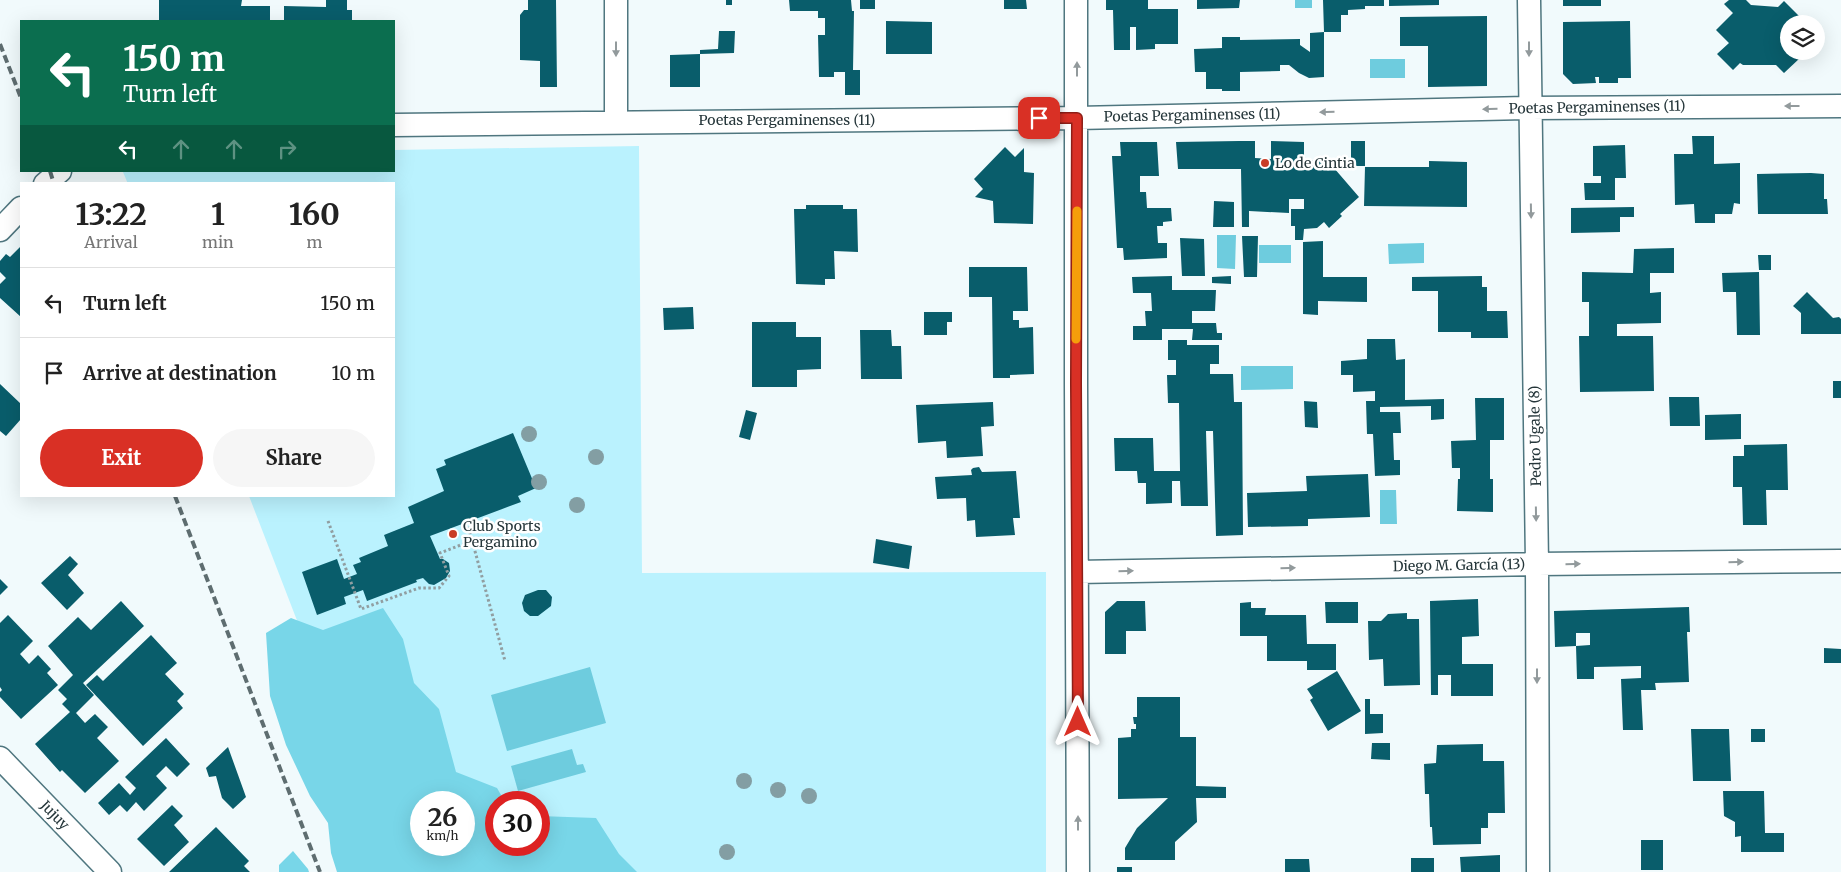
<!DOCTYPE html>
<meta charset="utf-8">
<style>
:root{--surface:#fff;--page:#f6f6f6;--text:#222;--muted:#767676;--line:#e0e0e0;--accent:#d93025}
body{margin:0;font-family:Merriweather,serif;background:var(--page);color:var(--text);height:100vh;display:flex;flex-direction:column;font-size:19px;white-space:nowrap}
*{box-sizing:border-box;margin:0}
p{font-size:16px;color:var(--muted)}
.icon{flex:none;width:28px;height:28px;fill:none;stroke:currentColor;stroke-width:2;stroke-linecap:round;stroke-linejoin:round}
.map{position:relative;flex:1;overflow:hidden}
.panel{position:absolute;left:20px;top:182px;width:375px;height:315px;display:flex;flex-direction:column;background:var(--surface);border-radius:0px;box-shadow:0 5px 20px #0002}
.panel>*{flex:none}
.guide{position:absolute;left:20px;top:20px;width:375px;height:152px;border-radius:0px;box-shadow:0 5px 20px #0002;background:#0b6e4f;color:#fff;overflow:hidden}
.controls{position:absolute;left:1780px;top:15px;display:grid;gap:10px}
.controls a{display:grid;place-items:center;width:45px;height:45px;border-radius:50%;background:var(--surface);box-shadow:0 5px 20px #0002;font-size:25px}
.speed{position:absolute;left:410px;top:791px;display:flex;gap:10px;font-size:25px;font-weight:700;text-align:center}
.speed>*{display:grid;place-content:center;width:65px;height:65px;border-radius:50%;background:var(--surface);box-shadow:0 5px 20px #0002;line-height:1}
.speed small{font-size:12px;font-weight:400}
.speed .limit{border:8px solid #d22;background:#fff;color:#111}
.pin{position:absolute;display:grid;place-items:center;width:42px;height:42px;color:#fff;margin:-21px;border-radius:10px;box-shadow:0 2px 8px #0006}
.me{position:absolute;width:55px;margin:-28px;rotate:0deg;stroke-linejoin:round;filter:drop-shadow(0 0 4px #0008)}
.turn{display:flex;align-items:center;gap:18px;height:105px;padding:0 20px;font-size:22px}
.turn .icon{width:65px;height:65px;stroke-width:2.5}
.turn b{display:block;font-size:35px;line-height:42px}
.lanes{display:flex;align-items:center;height:48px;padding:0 20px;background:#0003;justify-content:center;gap:25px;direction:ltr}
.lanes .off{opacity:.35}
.eta{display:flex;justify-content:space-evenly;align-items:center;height:85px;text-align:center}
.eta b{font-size:30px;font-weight:700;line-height:35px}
.primary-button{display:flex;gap:10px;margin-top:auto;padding:10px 20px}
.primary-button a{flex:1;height:58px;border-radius:30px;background:var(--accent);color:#fff;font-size:20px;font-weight:700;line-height:58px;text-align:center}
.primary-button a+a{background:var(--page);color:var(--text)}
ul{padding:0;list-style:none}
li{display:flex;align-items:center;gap:15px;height:70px;padding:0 20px;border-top:1px solid var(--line)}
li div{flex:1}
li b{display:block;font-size:19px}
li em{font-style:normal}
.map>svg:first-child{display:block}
.green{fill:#baf2fe;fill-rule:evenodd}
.forest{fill:#78d6e8;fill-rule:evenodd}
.water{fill:#6eccde}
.building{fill:#095d6b;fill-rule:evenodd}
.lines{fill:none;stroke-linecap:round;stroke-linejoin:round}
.minor-casing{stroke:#4f767f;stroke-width:25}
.path{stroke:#919ea1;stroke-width:3;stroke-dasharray:2.5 2.5;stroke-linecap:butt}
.minor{stroke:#fff;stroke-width:22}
.rail{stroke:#5e6d70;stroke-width:4;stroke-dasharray:8 4;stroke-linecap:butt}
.tree{fill:#839ea3}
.oneway{fill:#929a9c}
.route-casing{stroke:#8d1f18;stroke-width:12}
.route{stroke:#d93025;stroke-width:9}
.slow{stroke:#f59e0b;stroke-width:9}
.poi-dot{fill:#c93d26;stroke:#fff;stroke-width:2}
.labels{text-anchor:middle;stroke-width:5;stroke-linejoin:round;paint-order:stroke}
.street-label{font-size:14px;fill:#25363a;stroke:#fff}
.poi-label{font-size:14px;fill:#25363a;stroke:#fff;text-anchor:start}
</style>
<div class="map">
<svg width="1841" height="872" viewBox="0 0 1841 872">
<rect width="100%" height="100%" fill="#f1fafc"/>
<!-- green -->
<path class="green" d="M639 146 642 573 1046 572V872H394L249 496H394V184H128L123 172 394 171V150ZM421 802H464V845H421ZM496 802H539V845H496Z"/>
<!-- forest -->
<path class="forest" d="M383 608 403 639 414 683 439 709 456 772 497 788 505 802H496V845H539V816L596 818 619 854 637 872H337L331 853 328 823 310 796 286 745 270 696 266 633 291 618 323 630ZM421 802H464V845H421Z
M293 851 308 869 309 872H279V865Z"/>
<!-- water -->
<path class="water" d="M1295 0H1312V8H1295Z
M1370 59H1405V78H1370Z
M1217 235H1236L1235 269 1217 268Z
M1424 243V263L1389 264 1388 244Z
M1259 245H1291V263H1259Z
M1241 366H1293V389L1241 390Z
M1380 490H1396L1397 524H1380Z
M590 667 606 723 507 751 491 695Z
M572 749 577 765 583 764 586 772 518 791 511 766Z"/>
<!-- building -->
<path class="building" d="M159 0H242L241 6H270V21H159Z
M326 0H347V10H352V21H284V6L326 7Z
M528 0H556L557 87H540V61L520 60V15L524 10H528Z
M726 0H732V5H726Z
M789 0H851L852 11H854L853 70H860V95H845V72H834V77H819L818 35H825V18H818V11H790Z
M860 0H875V9H860Z
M1004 0H1026L1027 9H1004Z
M1106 0H1148V9H1178V44H1155V49L1136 50V27H1130V50H1114L1113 10H1106Z
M1197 0H1240L1239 8 1197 9Z
M1323 0H1384V6H1365V9L1348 10V15H1341V32H1324V77L1309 78 1299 73 1289 65H1280V71L1240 72V91H1222V89H1206V72H1195L1194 49 1222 48V37H1240V40L1300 39V45L1310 52V33L1324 32Z
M1389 0H1439V5L1389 6Z
M1563 0H1601V6H1563Z
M1729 0H1746L1751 5 1778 7 1784 1 1800 17 1798 19 1803 24H1789V51H1800V58L1784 73 1776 65H1743L1740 63 1733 70 1717 54 1729 43 1716 30 1733 13 1724 4Z
M1487 16V86L1428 87V46H1400V17Z
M886 21 932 22V54H886Z
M1630 21 1631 78H1618V83H1599V77H1595L1596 83 1573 84 1563 74V22Z
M719 31H735L734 53 700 54V50L718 49Z
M700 54V87H670V55Z
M1692 136H1714V164L1740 163V204L1734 203 1732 214H1715V223H1695L1694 204 1675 205 1674 154H1693Z
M1239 141H1255V158L1271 159V141L1304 142V160H1323L1334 168 1359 197 1340 214 1342 216 1329 228 1324 222 1317 228 1304 229 1303 240H1295V226H1291V209H1304V199H1289V213L1249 211V227H1242L1241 169H1178L1176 142Z
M1351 141H1365V166H1351Z
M1120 142H1157L1159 176H1140V192H1146L1147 208H1171L1172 221 1163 222V226H1157L1158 243H1167V258L1124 260 1123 248H1117L1112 156H1121Z
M1625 145 1626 178H1615V200H1585L1584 183H1601V176H1593V146Z
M1005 147 1015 157 1024 148V172L1034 173 1033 224 994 223 993 201 975 197 983 189 974 179Z
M1429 161 1467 162V207L1364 206 1365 167H1429Z
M1811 173 1824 174V199H1827L1828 214H1758L1757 174Z
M1214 201 1234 202V227H1213Z
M806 205H843V209H857L858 252 834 251 835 279H825V285L796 284 794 209H806Z
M1634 207V217H1620V232L1571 233V208Z
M1242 236H1258L1257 277H1244Z
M1180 238 1204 239 1205 276H1182Z
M1323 241V277H1367V302L1318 301V315L1303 314V242Z
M21 246V317L0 298V284L6 278 0 272V261L6 254 10 257Z
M1674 248V273H1650V293L1661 292V323L1617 324V336H1653L1654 391 1580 392 1579 336H1589V302H1582V272L1633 273 1634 249Z
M1758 255H1771V270H1759Z
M969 267H1027L1028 311H1013V320H1019V328L1033 327 1034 374 1010 375V378H993L992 297H969Z
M1759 272 1760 335H1737L1736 292H1723L1722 273Z
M1172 276V290H1216L1215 311H1192V323H1216L1217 333H1222V340H1192L1193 329H1162V340H1133V326H1146L1145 311H1152L1151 293H1133L1132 277Z
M1231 276V284L1212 283V277Z
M1482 276V287H1487V311H1507L1508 338H1471V332H1438V291H1412V277Z
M1807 292 1833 318 1839 317 1841 319V334H1801V313L1793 306Z
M693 307 694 329 664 330 663 308Z
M924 312H952V322H947V335H924Z
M752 322H796V337H821V369L797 370V387H752Z
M860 330H891L892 346H901L902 379H861Z
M1367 339H1395L1396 360 1405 359V400L1444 399V419L1431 420V406L1380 407V412H1400L1401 433H1393L1394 460H1400V475L1375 476 1373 434H1367L1366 401H1375V391L1353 392V375H1341V361L1367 359Z
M1168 340H1187V345H1219V364H1210V374H1233L1234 402H1242L1243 535 1216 536 1213 431H1206L1208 506H1181L1180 481H1172V503L1146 504V483H1138L1137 471H1115L1114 438H1153L1154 471H1180L1179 403H1168L1167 375H1176V360H1168Z
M1833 381H1841V398H1833Z
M0 384 21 404V419L6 436 0 431Z
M1669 397H1699L1700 426H1670Z
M1475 398H1504V440H1490V479H1493V512L1457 511 1458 479H1460V468H1452L1451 441 1476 440Z
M1304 401 1317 402 1318 428 1305 427Z
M993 402 994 426 981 427 983 456 947 458 946 441 918 443 916 405Z
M746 410 757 413 750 440 739 437Z
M1741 414V439L1705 440V415Z
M513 433 536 488 518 496 521 502 430 536 440 559H443L449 563 450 571 446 578 434 585 429 584 423 578 416 580 417 582 367 601 363 590 344 597 346 604 317 615 302 572 337 559 344 579 357 574 353 565 361 562 359 558 388 546 384 535 414 523 408 507 444 491 436 469 446 465 444 460Z
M1787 444 1788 490H1766L1767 525H1743L1742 487H1733V456H1744V445Z
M979 467 982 472 1016 471 1020 518H1013L1015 535 976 537 975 520 967 521 966 498 937 499 935 477 972 475 971 470 973 468Z
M1368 474 1370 517 1308 519V526L1248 527 1247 493 1307 491 1306 476Z
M876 539 912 546 909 569 873 563Z
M70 556 78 564 68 575 84 593 67 610 41 583Z
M0 579 8 587 0 595Z
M538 590H546L552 597 551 606 538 616H530L524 611 522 603 525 595Z
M1478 599 1479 636 1462 637V664H1493V696H1451V675H1438V695H1431L1430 601Z
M121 601 144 626 83 683 94 695 76 713 85 723 95 714 108 727 97 738 119 761 85 793 62 770 60 772 35 744 70 712 62 704 67 699 58 690 73 675 48 646 78 617 91 630Z
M1117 601H1145L1146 631H1126V654H1105V612Z
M1251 602V608H1266L1265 615H1306L1307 644H1336V670H1307V661H1267V636H1240V603Z
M1325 602H1358V623H1326Z
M1689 607 1690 632H1687L1689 682 1655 683 1656 690H1641L1643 730H1623L1621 679 1641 678V666L1594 667V679H1577L1576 646 1555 647 1554 611ZM1576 633H1590V645L1576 646Z
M1407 613V619H1419L1420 685 1384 686 1383 659 1369 660 1368 621H1381L1388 614Z
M8 615 33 641 20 654 29 664 38 655 51 669 47 673 58 685 21 719 0 697V692L2 690 0 687V623Z
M151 635 177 663 165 674 184 694 177 701 183 708 143 746 86 685 97 675 103 681Z
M1824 648 1841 649V663H1824Z
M1337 671 1361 711 1328 731 1310 700 1313 698 1307 689Z
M1137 697H1180V737H1196V786L1226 787V798H1196L1197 822 1175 842V860H1125V848L1137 828 1168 798 1118 799V738L1131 737V729H1136V724H1134L1133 717H1137Z
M1365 699H1370V714H1383V733L1365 734Z
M1691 729H1729L1731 781H1693Z
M1751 729H1765V742H1751Z
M166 738 190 764 177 777 166 766 156 776 167 788 144 811 136 802 127 812 120 805 109 815 98 803 119 783 130 795 136 788 125 777Z
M1372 743H1390V760L1371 759Z
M1483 744V761H1504L1505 813H1488V828H1481V844L1433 845 1432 827H1430L1429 794H1425L1424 764 1436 763 1437 745Z
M228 747 246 797 233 809 222 798 216 776 209 777 206 768Z
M1723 791H1764L1765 833H1784V852H1741V836L1735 837V822L1724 816Z
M172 805 183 816 174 825 189 842 164 866 137 839Z
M216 827 249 861 244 866 250 872H169Z
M1641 840H1663V870H1641Z
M1500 855V872H1461L1460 857Z
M1411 858H1434V872H1411Z
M1285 859H1309L1310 872H1285Z
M1117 867H1132V872H1117Z"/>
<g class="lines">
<defs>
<path id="minor" d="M616 0V122
M1076 0V384L1078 872
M1529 0 1537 564 1538 872
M394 125 1077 118 1529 108 1841 106
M45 184 60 171
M0 230 21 208
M1077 572 1537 564 1841 561
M0 758 110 872"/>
</defs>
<!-- minor casing -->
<use href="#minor" class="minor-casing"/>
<!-- path -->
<path class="path" d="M328 521 361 609 419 588H439L449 576 440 553 471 541
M467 522 505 661"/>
<!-- minor -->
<use href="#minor" class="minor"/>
<!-- rail -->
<path class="rail" d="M0 44 21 98
M50 171 54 184
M175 496 320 872"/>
</g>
<!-- trees -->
<g class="tree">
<circle cx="529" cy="434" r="8"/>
<circle cx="596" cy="457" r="8"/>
<circle cx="539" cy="482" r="8"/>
<circle cx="577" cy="505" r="8"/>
<circle cx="744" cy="781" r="8"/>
<circle cx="778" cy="790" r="8"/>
<circle cx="809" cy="796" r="8"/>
<circle cx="727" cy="852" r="8"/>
</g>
<!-- one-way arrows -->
<defs><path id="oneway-solid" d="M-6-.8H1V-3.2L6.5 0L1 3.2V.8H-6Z" transform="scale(1.25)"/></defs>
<g class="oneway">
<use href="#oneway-solid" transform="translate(616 49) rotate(90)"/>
<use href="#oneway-solid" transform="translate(1529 49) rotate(90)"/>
<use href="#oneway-solid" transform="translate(1077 69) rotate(-90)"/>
<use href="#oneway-solid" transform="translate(1792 106) rotate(180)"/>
<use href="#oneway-solid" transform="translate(1490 109) rotate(179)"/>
<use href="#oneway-solid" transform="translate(1327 112) rotate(179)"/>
<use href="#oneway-solid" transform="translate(1531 211) rotate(89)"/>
<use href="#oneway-solid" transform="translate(1536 514) rotate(89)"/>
<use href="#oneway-solid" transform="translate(1736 562) rotate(-1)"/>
<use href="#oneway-solid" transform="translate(1573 564) rotate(-1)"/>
<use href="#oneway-solid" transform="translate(1288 568) rotate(-1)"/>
<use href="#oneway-solid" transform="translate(1126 571) rotate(-1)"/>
<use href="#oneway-solid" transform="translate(1537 676) rotate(90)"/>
<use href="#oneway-solid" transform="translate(1078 823) rotate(-90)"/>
</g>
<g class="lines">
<defs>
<path id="route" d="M1039 118H1077L1076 384 1078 722"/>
</defs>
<!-- route casing -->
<use href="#route" class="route-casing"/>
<!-- route -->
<use href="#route" class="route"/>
<!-- slow -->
<path class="slow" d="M1076 339 1077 211"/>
</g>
<!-- markers -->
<g class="poi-dot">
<circle cx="1265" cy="163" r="5"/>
<circle cx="453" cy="534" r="5"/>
</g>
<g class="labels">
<!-- street labels -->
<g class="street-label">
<text transform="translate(1597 107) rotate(-1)" y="5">Poetas Pergaminenses (11)</text>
<text transform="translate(1192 115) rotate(-1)" y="5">Poetas Pergaminenses (11)</text>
<text x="787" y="125">Poetas Pergaminenses (11)</text>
<text transform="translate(1535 436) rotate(-91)" y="5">Pedro Ugale (8)</text>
<text transform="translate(1459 565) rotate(-1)" y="5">Diego M. García (13)</text>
<text transform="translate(55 815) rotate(46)" y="5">Jujuy</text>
</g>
<!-- poi labels -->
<g class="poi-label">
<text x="1275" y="168">Lo de Cintia</text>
<text x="463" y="531">Club Sports<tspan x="463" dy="16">Pergamino</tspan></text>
</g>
</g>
</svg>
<div class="controls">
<a><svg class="icon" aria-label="layers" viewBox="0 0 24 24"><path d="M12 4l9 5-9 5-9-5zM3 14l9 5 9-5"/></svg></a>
</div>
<div class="speed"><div>26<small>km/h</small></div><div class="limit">30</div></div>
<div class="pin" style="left:1039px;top:118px;background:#d93025"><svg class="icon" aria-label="arrive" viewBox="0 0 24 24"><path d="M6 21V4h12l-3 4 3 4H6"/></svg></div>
<svg class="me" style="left:1078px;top:722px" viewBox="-20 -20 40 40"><path d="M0-17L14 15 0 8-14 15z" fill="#d93025" stroke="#fff" stroke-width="4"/></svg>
<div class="guide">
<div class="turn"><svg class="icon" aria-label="left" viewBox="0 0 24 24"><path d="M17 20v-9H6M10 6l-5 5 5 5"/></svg><div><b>150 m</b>Turn left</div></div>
<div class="lanes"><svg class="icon" aria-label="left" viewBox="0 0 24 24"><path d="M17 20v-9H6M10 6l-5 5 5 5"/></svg><svg class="icon off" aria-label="ahead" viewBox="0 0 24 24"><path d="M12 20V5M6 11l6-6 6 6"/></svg><svg class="icon off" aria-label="ahead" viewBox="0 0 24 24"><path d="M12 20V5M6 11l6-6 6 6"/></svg><svg class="icon off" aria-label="right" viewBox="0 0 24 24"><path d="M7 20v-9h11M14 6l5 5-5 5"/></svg></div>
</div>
<section class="panel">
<div class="eta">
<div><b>13:22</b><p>Arrival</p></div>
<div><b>1</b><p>min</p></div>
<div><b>160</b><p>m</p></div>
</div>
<ul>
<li><svg class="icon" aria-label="left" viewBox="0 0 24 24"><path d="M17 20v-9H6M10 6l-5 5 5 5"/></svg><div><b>Turn left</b></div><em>150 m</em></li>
<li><svg class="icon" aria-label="arrive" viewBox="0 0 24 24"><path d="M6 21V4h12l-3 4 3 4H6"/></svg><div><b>Arrive at destination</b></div><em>10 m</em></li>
</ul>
<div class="primary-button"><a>Exit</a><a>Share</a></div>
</section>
</div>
